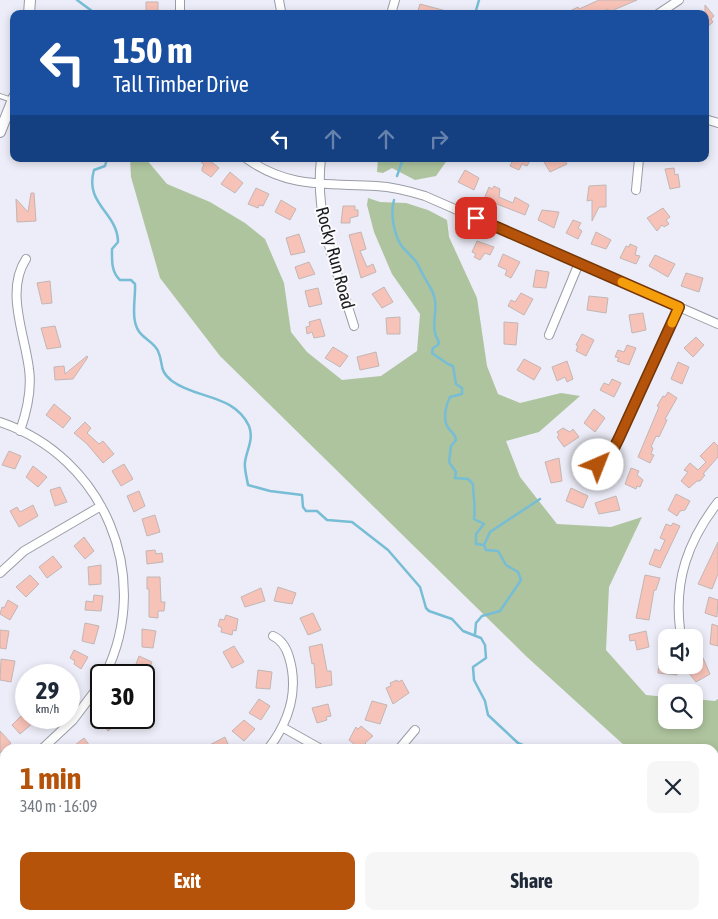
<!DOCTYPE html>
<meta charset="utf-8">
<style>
:root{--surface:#fff;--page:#f6f6f7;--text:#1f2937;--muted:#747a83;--accent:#b45309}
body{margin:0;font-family:"Asap Condensed",sans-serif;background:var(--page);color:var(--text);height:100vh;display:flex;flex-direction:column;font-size:19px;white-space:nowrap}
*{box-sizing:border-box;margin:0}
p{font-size:16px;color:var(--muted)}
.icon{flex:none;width:28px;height:28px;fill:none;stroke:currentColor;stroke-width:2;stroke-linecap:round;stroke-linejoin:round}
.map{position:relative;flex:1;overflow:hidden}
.side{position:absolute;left:0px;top:744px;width:719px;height:176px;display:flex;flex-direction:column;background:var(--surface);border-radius:15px 15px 0 0;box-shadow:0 2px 8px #0003}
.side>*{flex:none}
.banner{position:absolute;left:10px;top:10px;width:699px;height:152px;border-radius:10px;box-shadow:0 2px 8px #0003;background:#1a4fa0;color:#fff;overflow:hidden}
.fabs{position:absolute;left:658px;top:629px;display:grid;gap:10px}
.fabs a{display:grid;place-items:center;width:45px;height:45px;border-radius:10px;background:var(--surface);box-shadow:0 2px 8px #0003;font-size:25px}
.speed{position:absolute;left:15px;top:664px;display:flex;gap:10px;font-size:25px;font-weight:700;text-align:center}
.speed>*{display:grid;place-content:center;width:65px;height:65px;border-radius:50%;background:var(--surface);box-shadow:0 2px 8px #0003;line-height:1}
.speed small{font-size:12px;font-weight:400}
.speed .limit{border:2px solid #111;border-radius:8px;background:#fff;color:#111}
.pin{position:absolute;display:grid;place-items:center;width:42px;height:42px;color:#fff;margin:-21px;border-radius:10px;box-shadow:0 2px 8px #0006}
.me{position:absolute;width:55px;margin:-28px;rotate:44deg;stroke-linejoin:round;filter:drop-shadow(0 0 4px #0008)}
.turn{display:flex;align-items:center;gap:18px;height:105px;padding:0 20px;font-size:22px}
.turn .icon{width:65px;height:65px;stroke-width:2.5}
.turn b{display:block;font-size:35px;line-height:42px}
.lanes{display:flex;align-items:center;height:48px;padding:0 20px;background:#0003;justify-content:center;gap:25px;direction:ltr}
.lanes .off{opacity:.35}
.round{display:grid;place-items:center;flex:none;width:52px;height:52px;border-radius:10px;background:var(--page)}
.summary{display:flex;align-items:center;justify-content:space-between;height:85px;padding:0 20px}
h1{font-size:30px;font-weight:700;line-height:38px;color:var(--accent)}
.cta{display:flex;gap:10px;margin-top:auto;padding:10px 20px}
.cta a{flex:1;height:58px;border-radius:10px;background:var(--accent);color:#fff;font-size:20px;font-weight:700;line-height:58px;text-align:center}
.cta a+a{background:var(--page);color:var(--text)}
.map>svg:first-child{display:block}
.green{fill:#aec49e}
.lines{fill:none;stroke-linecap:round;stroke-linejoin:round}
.stream{stroke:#76bdd5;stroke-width:2.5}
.building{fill:#f7c2b8;stroke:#c3b6b4}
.lane-casing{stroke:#9a9ca6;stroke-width:6}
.street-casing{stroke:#9a9ca6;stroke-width:10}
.secondary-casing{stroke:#9a9ca6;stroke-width:12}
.lane{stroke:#fff;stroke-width:4}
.street{stroke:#fff;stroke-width:8}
.secondary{stroke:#fff;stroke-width:10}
.route-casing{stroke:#753606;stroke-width:12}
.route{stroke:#b45309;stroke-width:9}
.slow{stroke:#f59e0b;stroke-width:9}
.labels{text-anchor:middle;stroke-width:4;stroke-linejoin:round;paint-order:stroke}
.street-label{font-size:18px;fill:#1b1b1f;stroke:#fbfbfd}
</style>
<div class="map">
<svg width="718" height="919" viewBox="0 0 718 919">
<rect width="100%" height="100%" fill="#ecedf8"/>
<!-- green -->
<path class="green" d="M130 159H146L167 184 210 202 245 223 265 239 284 283 291 332 307 352 342 380 381 376 417 351 420 314 392 274 374 232 367 205 368 198 380 202 406 203 428 210 447 220 449 237 477 298 487 366 498 394 520 403 561 393 580 396 539 432 506 441 520 477 557 524 611 527 642 517 609 587 606 650 646 695 666 697V720H694V699L715 701 718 699V797L714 794V749H630L625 746 527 657 220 356 160 278 131 177Z
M378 159H448L436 176 415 180 392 168 383 173 377 172Z"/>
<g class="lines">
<!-- stream -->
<path class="stream" d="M77 0 96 14
M475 14 479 0
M107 159 105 166 94 170C84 204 118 213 118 242L112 249C112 260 111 272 120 280H131L135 284C136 299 129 323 142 335 148 341 154 343 158 351 164 364 158 370 172 381 196 399 234 394 249 426 254 439 247 449 245 462 244 469 247 478 248 485L270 491 302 495 303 507 306 511H317L327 520 352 522 388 550 420 587 426 608 429 611 452 619 463 631 481 638 485 645 486 658 473 667 474 680 485 701 488 715 518 743 532 749
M397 176 403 159
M394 200C390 213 394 234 401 245 406 252 413 257 417 263 421 271 425 279 430 287 443 308 427 324 439 342L438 345 433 348 432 353 448 364 453 366 456 384 462 388V394L450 397C446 404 443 418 447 426 450 432 455 432 456 440L451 446 449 462 456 472 455 478 468 479 473 484C473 496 476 506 474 519L484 524 476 534V544L484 545 486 550 498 551 506 565 518 572 521 580 500 611 482 616 476 623 475 634
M484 545 490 532 540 499
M714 851 718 849"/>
</g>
<!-- building -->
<path class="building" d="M599 0H637L609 12 608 9 598 14H564L578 7 579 9Z
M146 2H158V14H146Z
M420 4 450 12 449 14H417Z
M705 5 714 16 711 19 713 22 705 29Z
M204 159H208L219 168 211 177 202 171V168L204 165 201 162Z
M511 159H531L527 166 522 164 519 170 510 166 513 160Z
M550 159H564L567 164 550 172 544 162Z
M674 168 675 175 678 174 680 187 670 189 665 169Z
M465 170 479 178 474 190 458 182Z
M230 172 243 183 235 193 221 184Z
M606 185V207H599L592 221V200L587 201 589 186Z
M494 186 500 189 499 197 513 203 515 197 529 205 525 215 484 199 489 187 492 189Z
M256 188 269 194 263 206 259 205 258 208 248 204Z
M31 193H34L36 221 17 222 16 199 28 212Z
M281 200 296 209 290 220 275 212Z
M343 206H355V210H358V216L350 218V223H341Z
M663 208 670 217 666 220 669 224 664 227 662 225 657 231 647 218Z
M542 210 559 212 554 228 538 220Z
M573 220 581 223 578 228 582 231 578 239 566 233Z
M361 232 366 249 360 251 367 267 373 264 376 272 361 278 349 235Z
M596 232 611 240 606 249 591 244Z
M299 234 305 252 291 255 286 238Z
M477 241 494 247 490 255 485 253 480 260 474 257 476 254 472 252Z
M630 244 637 247 635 255 640 256 636 264 620 258 626 246 629 247Z
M503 254 520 262 511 278 505 275 507 270 498 266Z
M655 255 675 264 668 277 649 266Z
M309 262 315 274 299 279 295 267Z
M536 270 549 272 546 288 533 287Z
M686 273 703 278 699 292 681 286Z
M50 281 52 303 42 304 37 283Z
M384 287 393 302 382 308 372 294Z
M318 288 322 304 309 307 305 291Z
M521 293 533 299 524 315 508 306 511 300 515 302Z
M589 296 608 298 606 313 587 310Z
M643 313 646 330 632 333 629 315Z
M400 317V334H387L386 318Z
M320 319 325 336 314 338 312 332 307 334 306 327 310 326 309 322Z
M504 322 518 323 516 345 504 344Z
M55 326 61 347 47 349 41 328Z
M582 334 594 340 586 356 576 351 578 346 576 345Z
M696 337 704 345 693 357 684 348Z
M627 345 636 348 629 365 617 361 619 358 615 357 618 350 624 352Z
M333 347 348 356 340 367 325 358Z
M376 352 379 366 360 370 357 357Z
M87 356 88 357 73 379 55 380 54 367 64 366 65 374Z
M524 359 541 368 534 380 517 370Z
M567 361 573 379 567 382 565 377 557 381 552 367Z
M678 362 689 367 682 384 671 379Z
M612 379 621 383 614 397 600 390 604 383 609 385Z
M668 392 677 398 665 419 667 420 659 437 656 436 651 447 653 448 651 454 654 455 650 463 638 457 659 407 657 406 663 396 665 397Z
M54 404 71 418 63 428 46 415Z
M594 409 605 418 595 432 584 423Z
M85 422 91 428 87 433 99 444 103 441 114 454 103 463 87 444 74 433Z
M563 428 570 432 573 429 579 437 564 447 557 437 559 435 557 432Z
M714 442 718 446V457L703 474 705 475 700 481H697L689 488 681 481 688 472 684 470 690 463 698 470 706 462 700 456Z
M9 451 21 456 15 469 2 465Z
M559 458 562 481 551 483 545 462Z
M124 464 133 479 121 486 112 471Z
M33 466 47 477 38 487 26 477Z
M631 468 639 471 637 475 643 480 640 487 637 486 636 489 625 484Z
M60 487 67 502 55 506 50 490Z
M571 488 588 496 583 508 566 501Z
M139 491 145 506 134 512 127 496Z
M676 494 690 501 685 510 680 511 677 516 668 510Z
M616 496 620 510 599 514 595 503Z
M33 505 38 516 19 527 10 511 17 507 20 512Z
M155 515 160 532 147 536 142 519Z
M673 523 680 526 660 568 649 564 655 549 660 551 665 540 660 538 666 524 671 526Z
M84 537 94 551 85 559 74 546Z
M718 542V574L712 589 698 584Z
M155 550 156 554 162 553 163 562 147 564 146 551Z
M53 556 62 567 47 578 39 567Z
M101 565V584L89 585 88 567Z
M30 575 39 584 26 597 16 587Z
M645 575 660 578 656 590H654L649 620 636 618Z
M147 577H160L161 602H165L164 611H158V618L149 617V589H147Z
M278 587 296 593 292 604 274 601Z
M261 588 265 601 245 607 241 597Z
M94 595 103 596 101 611 85 610 86 601 93 602Z
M709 597 718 600 717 617 705 613Z
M8 600 18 606 10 620 0 614 2 607 4 608Z
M313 613 321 630 308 635 300 618Z
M226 615 238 619 236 631 233 630 232 635 221 632 222 628 218 626 220 619 224 620Z
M85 623 99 626 94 644 82 641Z
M712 624 718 626V646L710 644Z
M142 629 156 631 153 648 142 647Z
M0 630 9 631 6 649 0 648Z
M646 631 649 647 637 650 635 640 630 641 629 635Z
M322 644 327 671H331L332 685 316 688 314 663 312 664 309 647Z
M234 646 244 662 232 668 223 652Z
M74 650 88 657 81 669 74 664 75 661 70 658Z
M139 656 152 662 147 675H132Z
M703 658 710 674 696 682 688 672 698 664 697 662Z
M1 659 15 661 11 682 0 680Z
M659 662 666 663V665H678L677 675 658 673Z
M258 670 272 672 270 689 256 688Z
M397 680 398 682 402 680 409 693 393 704 386 688 391 686 390 683Z
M259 699 270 706 261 720 249 713Z
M372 701 387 705 380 724 365 720Z
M328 704 331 716 326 717 327 720 317 723 312 708Z
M24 713 33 723 20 734 12 725Z
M103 718H127L119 726 117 724 108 731 100 720Z
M244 720 255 729 244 741 232 731Z
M361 726 373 736 365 743 367 745 364 749H360L349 740 356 727 358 729Z
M0 731 11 743 0 753Z
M225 737 230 749H202Z
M84 738 92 749H70Z"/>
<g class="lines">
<defs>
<path id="lane" d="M0 96 12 100"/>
<path id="street" d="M180 0V14
M279 0 281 11
M391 14 395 0
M658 14 679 0
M705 119 718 123
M247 159C290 189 327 183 376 186 393 187 409 191 425 196L718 324
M321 159C314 217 337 271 354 326
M636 190 639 159
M549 335 579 263
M0 422C104 457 154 576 105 675
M20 431C27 411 32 390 29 369 25 335 5 291 26 259
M598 465 611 454 619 438 679 307
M0 573 24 551 101 506
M680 629C674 580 688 541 718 502
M282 727 321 749
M42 749 73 720 101 683
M268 749C289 722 299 690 289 657 286 647 282 640 273 636
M399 749 415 730
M0 787 5 782
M415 915 418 919
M568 919 584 916 604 919"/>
<path id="secondary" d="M29 14 30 0
M0 132 14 97"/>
</defs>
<!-- lane casing -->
<use href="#lane" class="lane-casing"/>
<!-- street casing -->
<use href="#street" class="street-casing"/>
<!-- secondary casing -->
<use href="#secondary" class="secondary-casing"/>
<!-- lane -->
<use href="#lane" class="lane"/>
<!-- street -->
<use href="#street" class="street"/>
<!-- secondary -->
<use href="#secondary" class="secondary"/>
</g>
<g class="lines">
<defs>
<path id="route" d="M476 218 679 307 619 438 611 454 598 465"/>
</defs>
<!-- route casing -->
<use href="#route" class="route-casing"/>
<!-- route -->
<use href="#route" class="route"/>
<!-- slow -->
<path class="slow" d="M622 282 679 307 672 323"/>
</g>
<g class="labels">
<!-- street labels -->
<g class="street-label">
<text transform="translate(335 258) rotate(75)" y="6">Rocky Run Road</text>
</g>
</g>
</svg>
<div class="fabs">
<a><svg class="icon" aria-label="sound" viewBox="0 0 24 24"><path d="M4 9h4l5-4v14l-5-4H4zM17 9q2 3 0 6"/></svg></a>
<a><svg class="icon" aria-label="search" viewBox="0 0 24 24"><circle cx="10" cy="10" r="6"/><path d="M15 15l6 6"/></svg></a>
</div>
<div class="speed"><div>29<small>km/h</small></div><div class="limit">30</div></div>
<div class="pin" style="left:476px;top:218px;background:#d93025"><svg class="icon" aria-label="arrive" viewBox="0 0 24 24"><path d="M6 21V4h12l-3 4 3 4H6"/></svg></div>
<svg class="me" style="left:598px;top:465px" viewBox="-20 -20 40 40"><circle r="19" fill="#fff"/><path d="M0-13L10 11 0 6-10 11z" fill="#b45309"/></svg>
<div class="banner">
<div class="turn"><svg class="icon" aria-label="left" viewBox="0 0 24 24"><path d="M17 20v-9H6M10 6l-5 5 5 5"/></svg><div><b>150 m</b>Tall Timber Drive</div></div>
<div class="lanes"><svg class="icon" aria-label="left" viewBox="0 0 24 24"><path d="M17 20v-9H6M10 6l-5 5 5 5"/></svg><svg class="icon off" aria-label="ahead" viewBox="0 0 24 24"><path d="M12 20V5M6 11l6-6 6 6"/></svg><svg class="icon off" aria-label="ahead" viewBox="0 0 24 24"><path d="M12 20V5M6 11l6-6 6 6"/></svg><svg class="icon off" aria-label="right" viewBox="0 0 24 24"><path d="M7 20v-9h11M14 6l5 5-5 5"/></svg></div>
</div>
<section class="side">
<div class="summary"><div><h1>1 min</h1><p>340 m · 16:09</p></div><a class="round"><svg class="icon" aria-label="close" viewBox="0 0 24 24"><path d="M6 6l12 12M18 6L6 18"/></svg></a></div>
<div class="cta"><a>Exit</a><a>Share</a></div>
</section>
</div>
